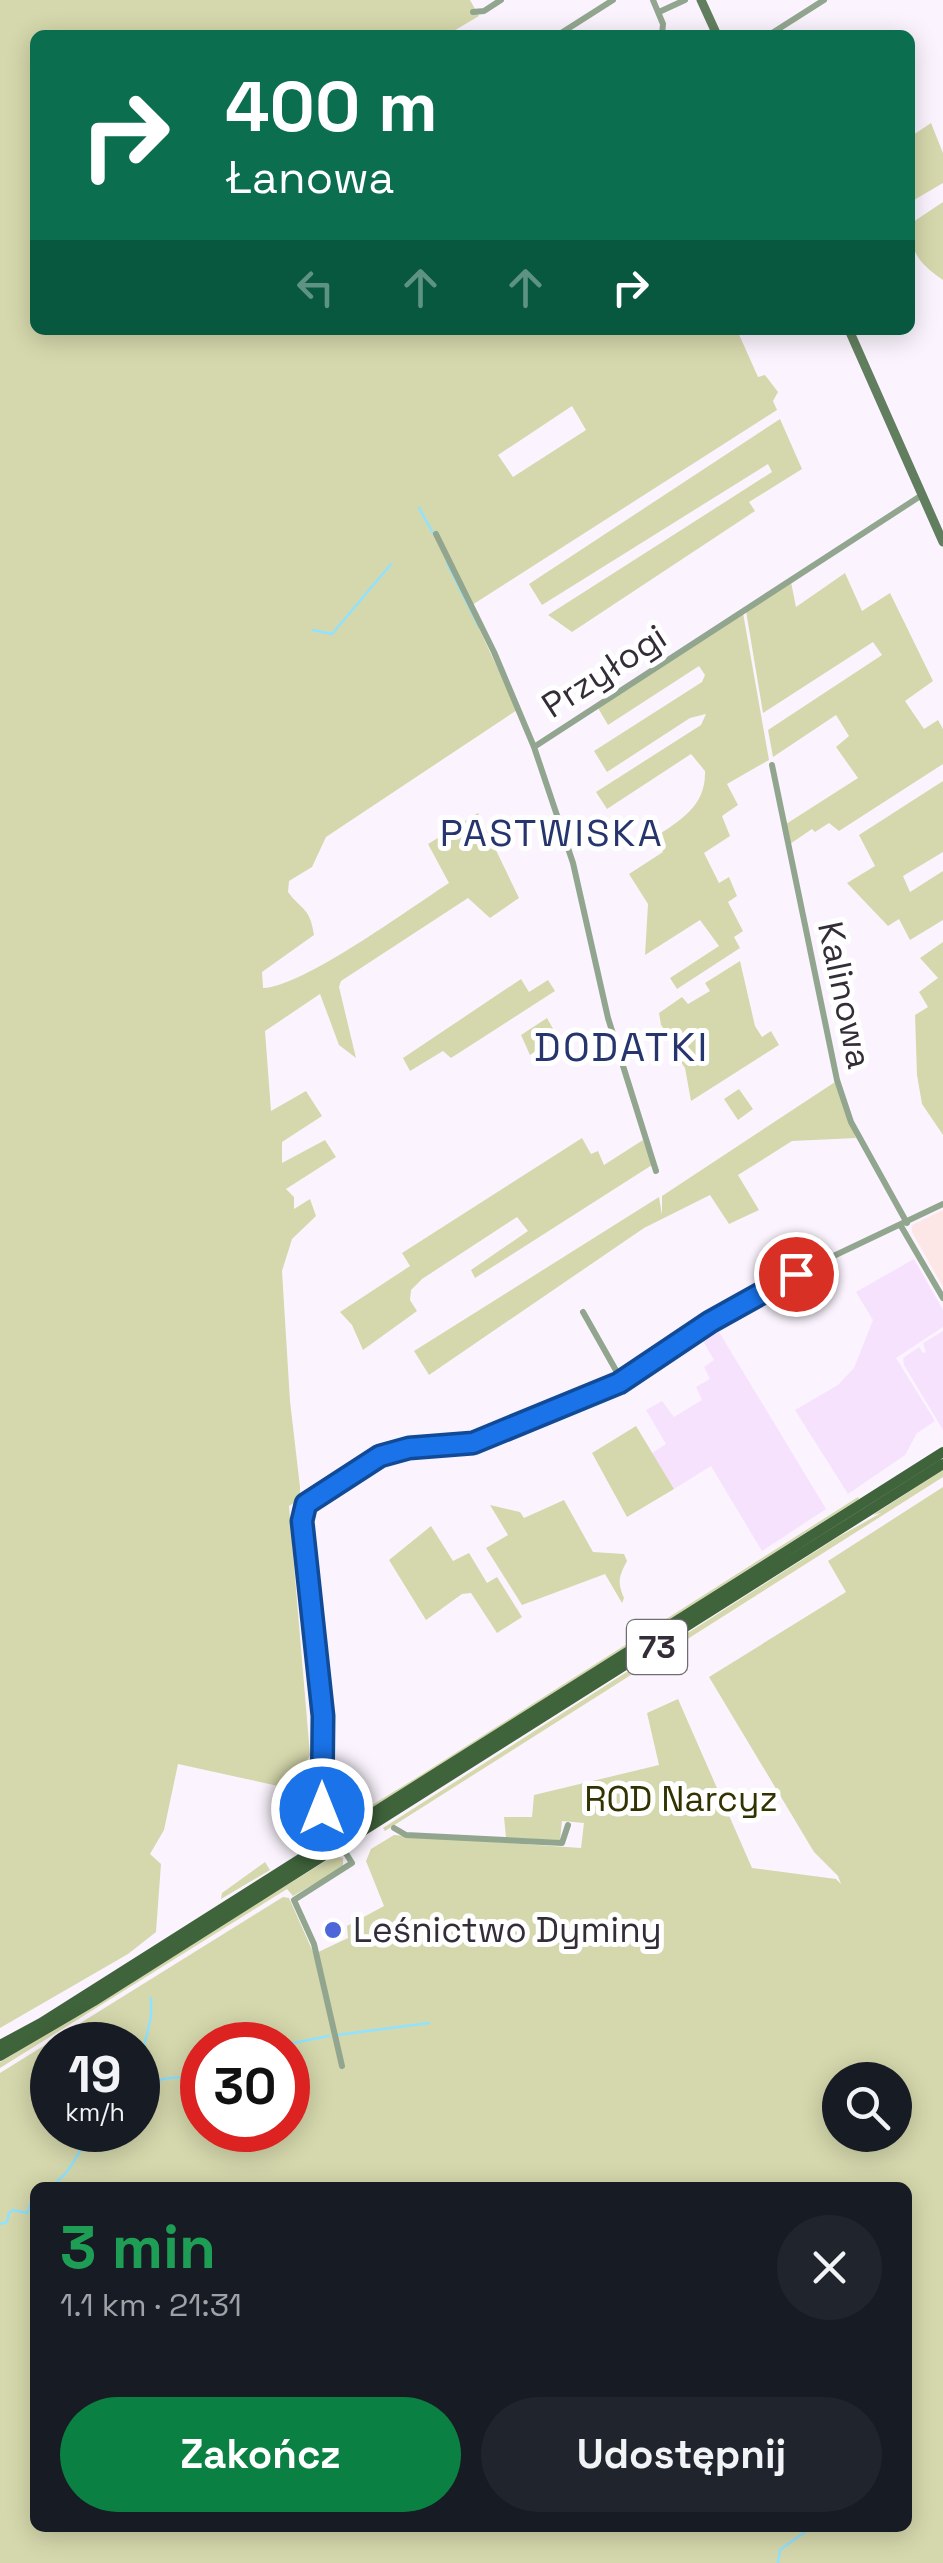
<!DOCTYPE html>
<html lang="pl">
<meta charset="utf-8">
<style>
:root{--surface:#171b24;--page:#20242c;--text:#f1f3f6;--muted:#9ea1a6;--accent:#0b8043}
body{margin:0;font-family:"Space Grotesk",sans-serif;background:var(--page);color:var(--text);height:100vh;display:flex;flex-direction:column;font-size:38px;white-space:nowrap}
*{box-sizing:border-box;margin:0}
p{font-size:32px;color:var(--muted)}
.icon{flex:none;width:55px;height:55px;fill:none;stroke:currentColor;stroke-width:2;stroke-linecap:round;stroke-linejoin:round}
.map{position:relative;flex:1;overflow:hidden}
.drawer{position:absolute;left:30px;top:2182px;width:882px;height:350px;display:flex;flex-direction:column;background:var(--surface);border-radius:15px;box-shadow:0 5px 25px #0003}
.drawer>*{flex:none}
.banner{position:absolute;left:30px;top:30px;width:885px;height:305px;border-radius:15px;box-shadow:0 5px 25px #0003;background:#0b6e4f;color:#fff;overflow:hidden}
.fabs{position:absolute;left:822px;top:2062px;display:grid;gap:20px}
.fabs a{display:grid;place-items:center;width:90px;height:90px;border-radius:50%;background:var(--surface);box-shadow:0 5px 25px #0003;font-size:50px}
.speed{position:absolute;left:30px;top:2022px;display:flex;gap:20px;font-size:50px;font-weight:700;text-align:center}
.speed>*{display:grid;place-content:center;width:130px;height:130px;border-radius:50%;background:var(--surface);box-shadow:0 5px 25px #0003;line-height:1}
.speed small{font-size:25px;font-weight:400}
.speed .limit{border:15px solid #d22;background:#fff;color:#111}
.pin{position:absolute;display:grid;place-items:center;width:85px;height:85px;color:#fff;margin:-42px;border:5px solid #fff;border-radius:50%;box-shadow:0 2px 10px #0007}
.me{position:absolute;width:110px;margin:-55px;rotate:0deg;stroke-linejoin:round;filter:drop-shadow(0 0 8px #0008)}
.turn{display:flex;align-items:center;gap:35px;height:210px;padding:0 30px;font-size:45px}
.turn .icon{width:130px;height:130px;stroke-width:2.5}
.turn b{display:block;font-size:70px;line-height:85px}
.lanes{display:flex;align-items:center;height:95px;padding:0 30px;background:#0003;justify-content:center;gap:50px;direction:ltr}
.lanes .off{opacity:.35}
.round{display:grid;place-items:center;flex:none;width:105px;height:105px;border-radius:52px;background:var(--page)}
.head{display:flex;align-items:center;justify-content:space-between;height:170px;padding:0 30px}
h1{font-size:60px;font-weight:700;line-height:75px;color:#1e9e55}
.button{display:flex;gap:20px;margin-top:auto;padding:20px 30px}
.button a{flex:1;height:115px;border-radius:60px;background:var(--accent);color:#fff;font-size:40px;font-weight:700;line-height:115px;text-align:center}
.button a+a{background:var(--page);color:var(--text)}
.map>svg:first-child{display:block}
.built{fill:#f6e2fc}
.education{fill:#fde7e6}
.green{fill:#d5d8ac;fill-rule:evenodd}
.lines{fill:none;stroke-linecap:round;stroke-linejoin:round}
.stream{stroke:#90e2fe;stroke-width:2.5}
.street{stroke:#92a68f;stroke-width:6}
.secondary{stroke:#617f5e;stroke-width:9}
.primary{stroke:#3f633b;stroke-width:10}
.route-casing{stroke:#114b97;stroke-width:25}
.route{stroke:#1a73e8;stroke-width:18}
.poi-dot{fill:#4d66da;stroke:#fff;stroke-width:4}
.labels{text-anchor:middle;stroke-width:10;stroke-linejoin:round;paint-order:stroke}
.shield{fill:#fff;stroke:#716c73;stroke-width:2.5}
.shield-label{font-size:32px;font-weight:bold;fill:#342d37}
.street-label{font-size:35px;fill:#342d37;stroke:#fff}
.park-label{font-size:35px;fill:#323300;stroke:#fff}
.poi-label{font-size:35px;fill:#342d37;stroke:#fff;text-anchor:start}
.neighbourhood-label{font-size:38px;letter-spacing:2.5px;fill:#27356e;stroke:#fff}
.quarter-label{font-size:40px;letter-spacing:2.5px;fill:#27356e;stroke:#fff}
</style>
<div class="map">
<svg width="943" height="2563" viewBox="0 0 943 2563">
<rect width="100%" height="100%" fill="#fbf4fe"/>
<!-- built -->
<path class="built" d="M914 1259 943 1310V1327L896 1358 935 1421 917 1433 905 1455 848 1494 795 1410 838 1385 854 1368 873 1320 856 1292Z
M716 1327 826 1509 762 1551 711 1466 674 1489 652 1453 666 1444 646 1410 662 1401 674 1417 702 1400 696 1387 710 1379 704 1367 714 1360 700 1336Z
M943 1331V1430L904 1365 903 1358 919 1347 923 1353 926 1352 923 1343Z"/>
<!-- education -->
<path class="education" d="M943 1210V1287L912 1232V1225Z"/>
<!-- green -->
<path class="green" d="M0 0H470L479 16 447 35H35V330H737L758 377 765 375 778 392 773 401 777 410 469 607 517 710 326 837 312 867 289 881 288 892C302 911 310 907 314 935L262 972 263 988C303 987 410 908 449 883L428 844 478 813 519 898 490 918 468 898 341 981 339 987 356 1058 339 1045 320 994 265 1031 271 1111 306 1091 322 1116 282 1142V1163L325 1140 336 1157 286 1189 294 1197V1209L310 1199 316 1216 292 1239 282 1271 290 1401 300 1487V1499L289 1506 310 1755 292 1789 178 1764 164 1830 150 1854 161 1864 156 1932 128 1954 0 2028ZM572 406 586 430 513 477 498 455Z
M931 123 943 153V183L914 200 910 191V137Z
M943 202V280C920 264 910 253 910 224Z
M780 419 802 469 749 502 755 511 572 632 548 615 772 472 768 464 542 605 529 584Z
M845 573 862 611 890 593 933 681 905 701 924 729 938 720 943 729V764L839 831 829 823 815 832 812 829 790 844 786 824 858 778 836 747 849 736 836 715 773 757 768 730 882 655 873 642 763 713 746 611 791 582 796 607Z
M743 613 769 760 727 784 738 805 722 816 730 836 704 853 719 883 729 877 737 896 728 902 743 931 734 937 740 948 677 989 670 978 719 946 700 920 645 955 648 904 629 874 663 852 654 838C680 820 706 807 705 771L691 754 607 809 596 792 701 725 706 714 690 718 607 772 594 751 702 682 705 675 699 666 608 725 598 708Z
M943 781V852L903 876 910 892 943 871V920L910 940 899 919 888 926 847 883 875 866 859 835Z
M943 942V1135L922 1104 917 1075 915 1015 928 1007 919 992 938 978 920 958Z
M740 961 755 1026 762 1037 771 1031 779 1045 691 1101 685 1068 670 1046 674 1043 661 1025 659 1013 682 997 688 1004 710 991 705 983Z
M521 979 529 992 548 980 555 991 451 1058 443 1051 410 1071 403 1058Z
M547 1018 557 1036 530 1055 521 1035Z
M835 1082 856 1138 792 1141 738 1175 759 1210 729 1224 710 1195 644 1228 429 1375 414 1351 659 1197 662 1215V1196Z
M739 1089 753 1109 738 1120 724 1099Z
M582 1138 591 1154 598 1151 604 1165 643 1140 652 1165 475 1278 471 1270 528 1231 517 1217 422 1279 411 1290 410 1300 417 1311 363 1350 352 1325 340 1312 410 1266 402 1253Z
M636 1426 674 1489 627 1517 592 1453Z
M943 1470V1477L385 1831 383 1828 838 1537 881 1513 873 1515Z
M943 1487V2563H0V2073L283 1897 289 1898 314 1954 348 1938 347 1926 384 1906 366 1861 371 1849 394 1835 581 1848 584 1823 562 1821 560 1840 506 1838 504 1817H532L534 1795 659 1765 647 1713 678 1699 752 1868 836 1879 841 1884 838 1876 814 1852 709 1677 846 1592 828 1561ZM52 2045H138V2130H52ZM202 2045H288V2130H202ZM840 2080H895V2135H840ZM35 2188H908V2528H35Z
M858 1497 859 1499 347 1824 339 1823 341 1816 359 1813 416 1778Z
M564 1500 593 1552 624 1554 627 1561C619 1576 617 1582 624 1598L622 1603 605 1574 522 1605 486 1548 508 1535 490 1505 520 1512 524 1518Z
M431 1526 453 1561 469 1553 487 1583 497 1577 522 1617 497 1633 471 1593 462 1594 426 1620 389 1560Z
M334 1856 343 1858V1867L293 1896 287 1889 0 2068V2062Z
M265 1862 270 1870 221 1899 222 1893Z"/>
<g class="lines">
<!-- stream -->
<path class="stream" d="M419 508 433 533
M447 563 479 627
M313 630 332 634 391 564
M337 2035 429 2023
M283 2045 329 2036
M138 2071 151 2017V1998
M138 2096 162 2079 202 2075
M51 2188C55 2183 60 2179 64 2175 76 2162 82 2144 93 2130
M0 2224 7 2222 9 2213 13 2210 27 2213 31 2203 35 2201
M778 2563 780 2550 810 2528"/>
<!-- street -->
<path class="street" d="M653 0 663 24 662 35
M473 12 484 11 501 0
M659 12 685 0
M558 35 613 0
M769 35 824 0
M436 534 494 652 534 747
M772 765 837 1080 851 1122 907 1223
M656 1171 608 1018 573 863 534 747 922 495
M901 1226 943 1298
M583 1312 622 1381
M394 1828 406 1835 562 1843 568 1825
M342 2066 314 1944 294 1900 352 1863 322 1815 323 1716 301 1521 306 1504 380 1456 409 1449 473 1443 619 1383 710 1323 802 1271 943 1204"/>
<!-- secondary -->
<path class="secondary" d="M701 0 717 35
M849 330 943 542"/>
<!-- primary -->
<path class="primary" d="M0 2045 41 2023 943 1452
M0 2056 94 2001 943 1464"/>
</g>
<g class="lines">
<defs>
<path id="route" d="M322 1809 323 1716 302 1521 306 1504 380 1456 409 1448 473 1443 619 1383 710 1322 796 1274"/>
</defs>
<!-- route casing -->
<use href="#route" class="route-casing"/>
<!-- route -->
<use href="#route" class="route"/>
</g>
<!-- markers -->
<circle class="poi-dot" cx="333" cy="1930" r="10"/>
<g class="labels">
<!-- shield labels -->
<rect class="shield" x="627" y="1620" width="60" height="54" rx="8"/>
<g class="shield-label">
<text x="657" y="1658">73</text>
</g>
<!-- street labels -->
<g class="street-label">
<text transform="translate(604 671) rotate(-33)" y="12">Przyłogi</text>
<text transform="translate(845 995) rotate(78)" y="12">Kalinowa</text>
</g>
<!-- park labels -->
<g class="park-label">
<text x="681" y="1811">ROD Narcyz</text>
</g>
<!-- poi labels -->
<g class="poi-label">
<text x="353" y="1942">Leśnictwo Dyminy</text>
</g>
<!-- neighbourhood labels -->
<g class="neighbourhood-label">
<text x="552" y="846">PASTWISKA</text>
</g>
<!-- quarter labels -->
<g class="quarter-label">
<text x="622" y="1061">DODATKI</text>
</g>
</g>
</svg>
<div class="fabs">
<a><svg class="icon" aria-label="search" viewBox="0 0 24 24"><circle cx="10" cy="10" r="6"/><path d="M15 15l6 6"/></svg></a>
</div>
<div class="speed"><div>19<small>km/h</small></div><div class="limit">30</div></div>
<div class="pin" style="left:796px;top:1274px;background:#d93025"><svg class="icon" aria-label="arrive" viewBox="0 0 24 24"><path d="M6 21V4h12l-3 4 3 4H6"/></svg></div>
<svg class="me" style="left:322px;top:1809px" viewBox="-20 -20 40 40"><circle r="17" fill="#1a73e8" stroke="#fff" stroke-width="3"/><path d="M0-11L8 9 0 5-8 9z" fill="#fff"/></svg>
<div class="banner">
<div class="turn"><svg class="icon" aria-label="right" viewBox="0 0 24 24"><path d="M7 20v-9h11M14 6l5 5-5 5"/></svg><div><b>400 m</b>Łanowa</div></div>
<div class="lanes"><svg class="icon off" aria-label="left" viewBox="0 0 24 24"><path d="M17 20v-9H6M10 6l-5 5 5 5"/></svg><svg class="icon off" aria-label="ahead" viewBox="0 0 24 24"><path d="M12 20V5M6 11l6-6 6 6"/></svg><svg class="icon off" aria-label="ahead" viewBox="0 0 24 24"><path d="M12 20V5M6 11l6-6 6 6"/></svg><svg class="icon" aria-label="right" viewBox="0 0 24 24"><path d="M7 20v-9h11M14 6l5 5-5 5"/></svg></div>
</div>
<section class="drawer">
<div class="head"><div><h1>3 min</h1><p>1.1 km · 21:31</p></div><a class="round"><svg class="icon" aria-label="close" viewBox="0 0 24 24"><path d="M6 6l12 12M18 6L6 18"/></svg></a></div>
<div class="button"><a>Zakończ</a><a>Udostępnij</a></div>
</section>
</div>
